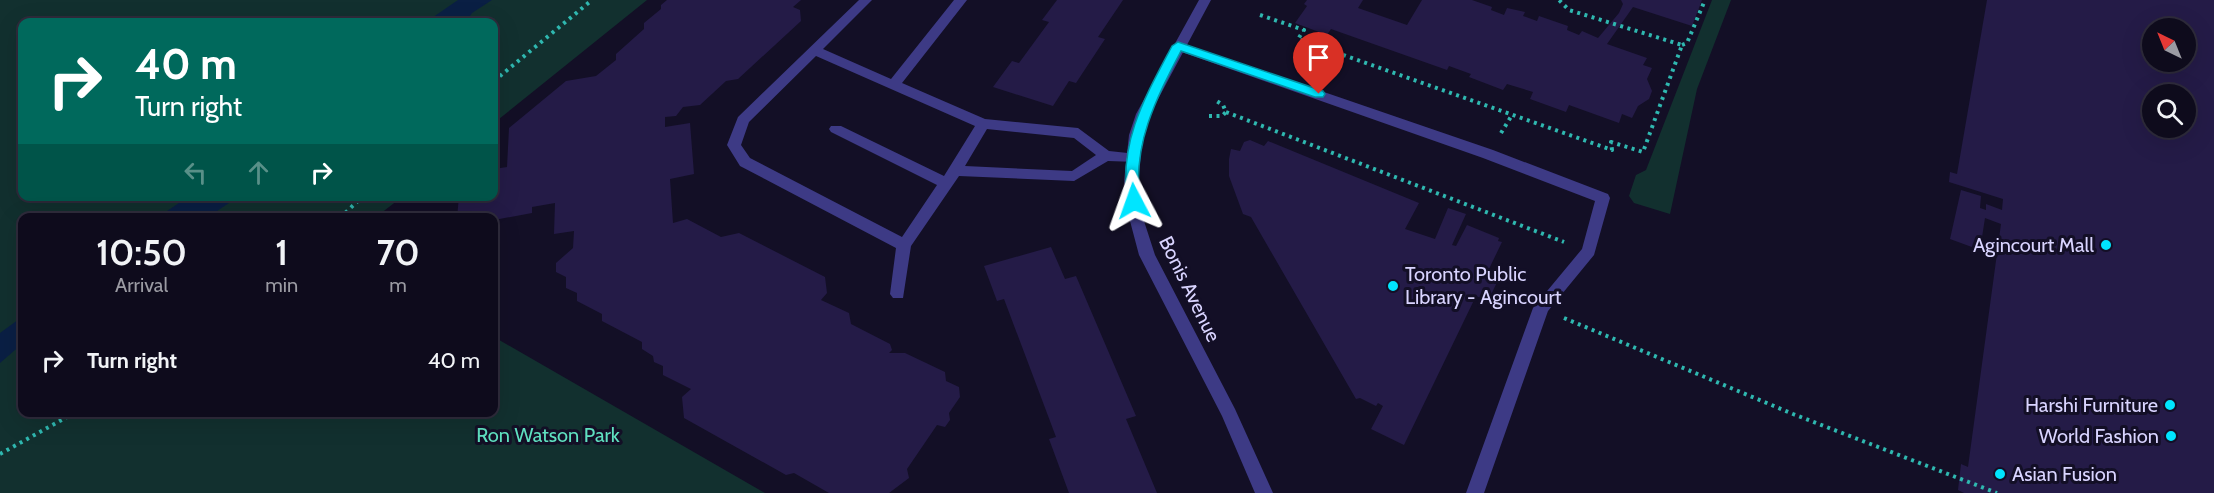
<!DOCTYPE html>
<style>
:root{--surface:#0e0b1c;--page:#171425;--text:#f1f3f6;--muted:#9b9ba3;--line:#2e2b3b}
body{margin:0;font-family:Cabin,sans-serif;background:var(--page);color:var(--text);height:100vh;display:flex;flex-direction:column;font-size:22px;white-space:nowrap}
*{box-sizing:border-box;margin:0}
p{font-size:20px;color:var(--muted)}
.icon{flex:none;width:33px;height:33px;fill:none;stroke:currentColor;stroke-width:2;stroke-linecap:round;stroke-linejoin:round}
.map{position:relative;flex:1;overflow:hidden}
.side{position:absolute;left:18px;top:213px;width:480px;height:204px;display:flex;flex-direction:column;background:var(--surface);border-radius:12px;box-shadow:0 6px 24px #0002,0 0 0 2px var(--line)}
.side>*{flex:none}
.banner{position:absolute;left:18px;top:18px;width:480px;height:183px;border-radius:12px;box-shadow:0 6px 24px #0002,0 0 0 2px var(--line);background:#00695c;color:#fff;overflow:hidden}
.needle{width:39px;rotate:317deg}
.buttons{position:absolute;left:2142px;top:18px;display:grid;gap:12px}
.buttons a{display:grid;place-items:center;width:54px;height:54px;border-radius:50%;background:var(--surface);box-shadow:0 6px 24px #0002,0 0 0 2px var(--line);font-size:30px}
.pin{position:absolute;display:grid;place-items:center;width:51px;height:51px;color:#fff;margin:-62px -26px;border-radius:50% 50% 50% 0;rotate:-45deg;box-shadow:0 0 6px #0007}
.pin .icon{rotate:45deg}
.me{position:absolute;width:66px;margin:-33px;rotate:356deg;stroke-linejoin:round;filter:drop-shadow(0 0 4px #0008)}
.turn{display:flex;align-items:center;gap:21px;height:126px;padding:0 18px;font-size:27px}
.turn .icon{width:78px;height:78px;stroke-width:2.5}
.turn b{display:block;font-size:42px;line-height:51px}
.lanes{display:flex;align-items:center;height:57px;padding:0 18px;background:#0003;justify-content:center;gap:30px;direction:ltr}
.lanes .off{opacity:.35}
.eta{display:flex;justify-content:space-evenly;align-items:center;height:102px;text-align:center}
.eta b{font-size:36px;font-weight:600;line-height:42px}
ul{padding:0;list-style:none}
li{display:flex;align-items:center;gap:18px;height:90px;padding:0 18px}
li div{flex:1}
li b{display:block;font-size:22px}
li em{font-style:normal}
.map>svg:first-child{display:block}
.green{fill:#12302f}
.water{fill:#0a1f44}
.building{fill:#241b47;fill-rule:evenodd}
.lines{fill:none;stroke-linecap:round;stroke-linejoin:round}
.path{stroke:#2fb8b0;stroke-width:4;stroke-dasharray:3 4.5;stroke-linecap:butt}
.service{fill:#3d3a85;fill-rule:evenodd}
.tertiary{fill:#3d3a85;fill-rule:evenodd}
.route{fill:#00e5ff;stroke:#0095a6;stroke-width:1.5}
.poi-dot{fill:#00e5ff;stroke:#130f26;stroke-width:2}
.labels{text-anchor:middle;stroke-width:6;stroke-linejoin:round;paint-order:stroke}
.poi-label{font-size:20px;fill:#d9d4ff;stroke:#130f26;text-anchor:end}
.street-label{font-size:20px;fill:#d9d4ff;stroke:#130f26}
.park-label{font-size:20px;fill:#5fe0c0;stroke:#130f26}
</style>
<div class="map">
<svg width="2214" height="493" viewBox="0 0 2214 493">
<rect width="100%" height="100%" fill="#130f26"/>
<!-- green -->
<path class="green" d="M0 0H647L494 123V22H22V196L402 197 376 217 22 218V412H494V337L765 493H0Z
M1712 0H1731L1697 89 1670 214 1634 203 1629 196 1636 175 1646 170Z"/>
<!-- water -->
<path class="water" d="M458 0H492L472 13 466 22H426Z
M188 197V196L238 197 208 217H158Z
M22 317V344L0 363V333Z"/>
<!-- building -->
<path class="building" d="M667 0H801L793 7 800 10 801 21 738 79 726 81 700 105 683 107 676 116 665 117V127L690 123 694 174 670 179 673 223 687 219 721 237 739 233 825 277 827 293 821 300 849 313 851 324 890 344 892 350 889 353H905L945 372 946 381 959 387 960 397 949 413 950 420 945 427 937 425 907 469 909 478 889 493H829L794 473 786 475 684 418 682 397 691 389 663 375V366L654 362 653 356 642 349V342L602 321V314L577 301V293L566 288V277L556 272V263L573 248 574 231 554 234 555 203 532 207V213L494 220V218H457L459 196H494V169L507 167 509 128 566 81 596 76 616 60V54L644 29V23L661 9V5Z
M1057 0H1123L1098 37 1105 39 1076 83 1069 81 1053 106 993 87 1012 61 1019 63 1049 22 1042 20Z
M1307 0H1363L1358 8 1407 25 1422 0H1472L1492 7 1491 10 1504 15 1507 8 1525 12 1523 16 1537 21 1539 16 1568 26 1567 30 1579 35 1582 31 1598 38 1619 13 1623 4 1621 0H1702L1692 26 1633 7 1607 44 1647 58 1643 65 1652 68 1647 79 1652 91 1649 99 1638 106 1632 118 1622 114 1619 123 1569 105 1566 112 1530 99 1533 92 1507 84 1503 90 1469 77 1471 74 1449 66 1447 70 1331 29 1327 35 1295 23 1307 6 1304 4Z
M1987 0H2214V493H1964L1958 490 1961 464 1968 467 2001 224 1985 218 1980 250 1950 239 1961 190 1981 196 1980 208 1986 210V204L2002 210 2003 199 1949 182 1950 172 1957 174ZM2152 28H2186V62H2152ZM2152 94H2186V128H2152Z
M1250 140 1264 146 1268 141 1419 203 1405 229 1435 239 1448 208 1466 214 1452 245 1456 246 1467 225 1499 238 1498 241 1502 242 1488 271 1500 276 1488 301 1476 296 1404 445 1371 429 1383 406 1378 403 1376 406 1360 398 1356 399 1251 217 1243 214 1229 176V159L1231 149 1240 151 1244 142Z
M1051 247 1065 279 1076 276 1136 416 1126 419 1157 493H1069L1049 439 1056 437 1004 299 997 301 984 266Z"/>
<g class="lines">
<!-- path -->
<path class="path" d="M1260 15 1304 30 1298 39 1612 150 1611 142 1643 152 1682 45 1569 10 1559 0
M1682 45 1687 43 1705 0
M494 81 592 0
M1226 112 1564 242
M1209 116H1222L1226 112 1223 105 1215 100
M1501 133 1512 115
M340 218 363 196
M1564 318 1793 414 1997 493
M0 454 76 412"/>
<!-- service -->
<path class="service" d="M859 0H872L823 49 891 79 954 0H967L902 83 985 119 1078 128 1109 151 1137 154 1139 158 1137 162 1108 161 1074 181 959 176 911 246 903 298H893L890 294 896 248 740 166 727 145 738 117ZM816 56 975 126 944 176 841 126H831L829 129 831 132 937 185 902 237 750 158 741 145 749 122ZM987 129 1074 138 1096 155 1072 171 965 166Z
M1178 42 1493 150 1608 194 1610 198 1594 255 1548 311 1484 493H1466L1533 308 1582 249 1595 201 1483 158 1173 49 1172 46Z"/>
<!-- tertiary -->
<path class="tertiary" d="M1199 0H1211L1150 114 1143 135 1138 181 1144 221 1155 255 1235 409 1273 493H1255L1222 416 1139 255 1130 221 1124 181 1129 135 1136 114Z"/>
</g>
<!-- route -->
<path class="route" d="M1178 42 1323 91 1325 94 1323 97H1315L1181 51C1156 99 1132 145 1140 201L1134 206 1127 201C1119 141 1145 97 1172 46Z"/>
<!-- markers -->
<g class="poi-dot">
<circle cx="2106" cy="245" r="6"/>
<circle cx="1393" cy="286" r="6"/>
<circle cx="2170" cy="405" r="6"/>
<circle cx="2171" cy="436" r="6"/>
<circle cx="2000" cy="474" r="6"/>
</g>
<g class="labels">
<!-- poi labels -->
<g class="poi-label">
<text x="2094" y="252">Agincourt Mall</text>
<text x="1405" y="281" text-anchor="start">Toronto Public<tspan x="1405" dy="23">Library - Agincourt</tspan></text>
<text x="2158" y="412">Harshi Furniture</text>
<text x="2159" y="443">World Fashion</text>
<text x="2012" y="481" text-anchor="start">Asian Fusion</text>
</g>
<!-- street labels -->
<g class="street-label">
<text transform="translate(1190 289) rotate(64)" y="7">Bonis Avenue</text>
</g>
<!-- park labels -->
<g class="park-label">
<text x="548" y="442">Ron Watson Park</text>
</g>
</g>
</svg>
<div class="buttons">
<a><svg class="needle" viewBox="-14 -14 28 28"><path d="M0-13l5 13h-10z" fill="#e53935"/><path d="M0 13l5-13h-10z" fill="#9b9ba3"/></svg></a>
<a><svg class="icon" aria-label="search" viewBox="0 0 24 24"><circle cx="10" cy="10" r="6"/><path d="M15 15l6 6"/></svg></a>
</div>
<div class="pin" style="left:1319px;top:94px;background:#d93025"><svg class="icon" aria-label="arrive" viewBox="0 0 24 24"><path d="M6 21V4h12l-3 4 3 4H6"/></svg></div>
<svg class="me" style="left:1134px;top:201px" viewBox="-20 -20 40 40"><path d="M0-17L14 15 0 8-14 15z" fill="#00e5ff" stroke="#fff" stroke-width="4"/></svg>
<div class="banner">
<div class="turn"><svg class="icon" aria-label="right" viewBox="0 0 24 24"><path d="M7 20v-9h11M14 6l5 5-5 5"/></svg><div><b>40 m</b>Turn right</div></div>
<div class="lanes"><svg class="icon off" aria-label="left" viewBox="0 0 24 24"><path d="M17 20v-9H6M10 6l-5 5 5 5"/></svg><svg class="icon off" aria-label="ahead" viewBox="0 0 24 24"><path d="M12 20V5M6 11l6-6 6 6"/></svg><svg class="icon" aria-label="right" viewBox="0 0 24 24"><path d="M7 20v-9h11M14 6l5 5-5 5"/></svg></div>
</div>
<section class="side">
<div class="eta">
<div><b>10:50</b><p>Arrival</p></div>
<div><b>1</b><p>min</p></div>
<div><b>70</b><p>m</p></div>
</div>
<ul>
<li><svg class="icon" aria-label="right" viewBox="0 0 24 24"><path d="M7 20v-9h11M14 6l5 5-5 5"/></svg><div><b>Turn right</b></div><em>40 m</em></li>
</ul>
</section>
</div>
